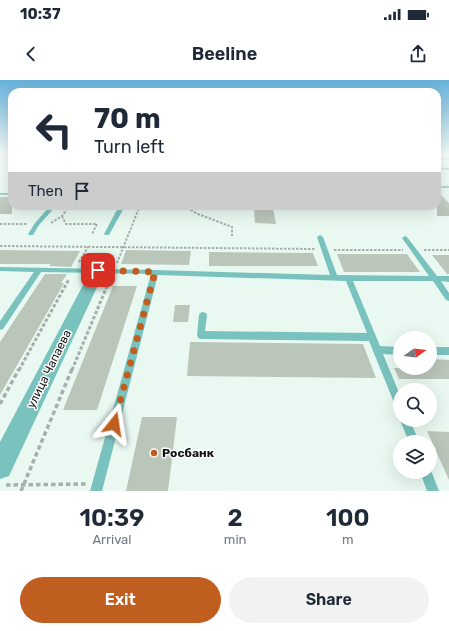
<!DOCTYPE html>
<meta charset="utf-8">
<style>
:root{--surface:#fff;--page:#f2f2f3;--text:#1f2937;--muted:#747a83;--accent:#c05e20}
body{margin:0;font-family:Rubik,sans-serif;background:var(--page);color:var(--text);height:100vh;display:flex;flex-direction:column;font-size:15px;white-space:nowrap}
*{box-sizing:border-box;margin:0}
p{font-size:13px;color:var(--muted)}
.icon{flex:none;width:22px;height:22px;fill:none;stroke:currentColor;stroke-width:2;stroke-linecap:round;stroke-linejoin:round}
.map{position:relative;height:411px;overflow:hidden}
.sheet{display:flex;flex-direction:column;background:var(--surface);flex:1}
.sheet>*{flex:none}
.top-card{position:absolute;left:8px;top:8px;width:433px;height:122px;border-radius:12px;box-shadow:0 4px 16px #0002;background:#fff;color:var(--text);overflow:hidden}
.needle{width:26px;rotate:76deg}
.buttons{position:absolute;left:393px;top:251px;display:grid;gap:8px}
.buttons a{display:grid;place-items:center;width:44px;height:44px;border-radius:50%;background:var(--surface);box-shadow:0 4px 16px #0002;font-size:20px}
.pin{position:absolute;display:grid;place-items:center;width:34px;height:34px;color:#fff;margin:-17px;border-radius:8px;box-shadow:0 2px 6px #0006}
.me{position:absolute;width:44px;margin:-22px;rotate:15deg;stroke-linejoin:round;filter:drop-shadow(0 0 3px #0008)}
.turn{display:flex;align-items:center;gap:14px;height:84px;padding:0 20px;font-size:18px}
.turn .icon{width:52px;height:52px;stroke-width:2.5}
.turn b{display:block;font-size:28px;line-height:34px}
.then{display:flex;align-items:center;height:38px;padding:0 20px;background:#0003;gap:8px;font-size:15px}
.eta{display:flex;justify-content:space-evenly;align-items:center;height:68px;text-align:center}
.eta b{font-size:24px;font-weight:600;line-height:28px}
.primary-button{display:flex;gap:8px;margin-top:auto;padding:8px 20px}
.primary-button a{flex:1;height:46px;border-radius:24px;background:var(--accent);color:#fff;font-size:16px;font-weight:600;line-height:46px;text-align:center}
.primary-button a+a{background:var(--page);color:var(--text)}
.status{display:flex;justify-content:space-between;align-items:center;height:28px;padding:0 20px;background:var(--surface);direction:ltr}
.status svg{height:11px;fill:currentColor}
header{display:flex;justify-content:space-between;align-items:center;height:52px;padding:0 20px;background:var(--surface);font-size:18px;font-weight:600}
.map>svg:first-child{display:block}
.building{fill:#bbc6bb}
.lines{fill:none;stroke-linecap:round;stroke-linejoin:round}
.path-far3{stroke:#a4b0ab;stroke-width:1.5;stroke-dasharray:2 1.5;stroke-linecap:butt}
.path-far2{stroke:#a4b0ab;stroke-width:2;stroke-dasharray:2.5 1.5;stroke-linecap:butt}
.path-far1{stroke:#a4b0ab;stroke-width:3;stroke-dasharray:3.5 2;stroke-linecap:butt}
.path{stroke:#a4b0ab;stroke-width:3.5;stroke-dasharray:4.5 3;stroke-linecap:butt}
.lane{fill:#7ac2be;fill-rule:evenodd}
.street{fill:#7ac2be;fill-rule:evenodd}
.route{stroke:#c05e20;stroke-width:7;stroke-dasharray:0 12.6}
.poi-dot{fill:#c05e20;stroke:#fff;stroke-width:1.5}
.labels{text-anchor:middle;stroke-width:3;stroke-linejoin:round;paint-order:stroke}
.near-street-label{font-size:12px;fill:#111614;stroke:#fff}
.near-poi-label{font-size:12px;font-weight:bold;fill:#111614;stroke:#fff;text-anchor:start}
</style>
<div class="status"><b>10:37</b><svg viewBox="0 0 49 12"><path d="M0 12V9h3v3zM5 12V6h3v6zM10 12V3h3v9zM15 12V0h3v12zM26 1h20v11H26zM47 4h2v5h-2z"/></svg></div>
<header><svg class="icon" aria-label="back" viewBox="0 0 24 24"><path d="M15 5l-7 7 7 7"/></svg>Beeline<svg class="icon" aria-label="share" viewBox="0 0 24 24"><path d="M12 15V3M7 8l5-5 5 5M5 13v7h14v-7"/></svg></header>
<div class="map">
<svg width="449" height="411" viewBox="0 0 449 411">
<rect width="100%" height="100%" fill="#e9f9f2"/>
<!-- building -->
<path class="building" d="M437 111 449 123V136H437Z
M0 117H12V134H0Z
M254 128H273L276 144 255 143Z
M0 170 80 171 71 187 49 186 51 184H0Z
M126 170 191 171 189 185 121 184Z
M209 172 313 173 318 186H209Z
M337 174H407L420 192H344Z
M432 175H449V194H447Z
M45 194H67L61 203H64L0 315V262Z
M113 206H137L97 330H63Z
M175 225H190L188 242H173Z
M190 262 363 264 376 298 187 296Z
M430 279 449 280V299H399L394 288H430Z
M142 337H177L168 411H126Z
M427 351 449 352V400Z"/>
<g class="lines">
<!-- path-far3 -->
<path class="path-far3" d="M185 126 189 129
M67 129 69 126
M139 129 140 126"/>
<!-- path-far2 -->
<path class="path-far2" d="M187 128 198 134 232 147V156
M62 136 66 144H97L92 154
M51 143 62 136 68 128
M0 144H27
M0 166 315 169
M334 170H403
M424 170H449
M79 182 88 167
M117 183 139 128"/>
<!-- path-far1 -->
<path class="path-far1" d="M19 290 69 199
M72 290 110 199"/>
<!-- path -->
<path class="path" d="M0 324 19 289
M6 405 87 404
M21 411 72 289"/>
<!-- lane -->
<path class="lane" d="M437 78H449V80H437Z
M437 87 449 88V90L437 89Z
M437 106H449V108H437Z
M0 113H12V115H0Z
M50 126H56L39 145 33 155H29L28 154 35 143Z
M119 126H125L109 155H105L104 154Z
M320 155 323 157 337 195 429 196 402 158 405 156 407 157 437 196H449V202L441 201 449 213V221L446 220 433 201H353L380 266 400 267V275L383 274 400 315V332L397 330 369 261 201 259 198 258 197 255 199 235 200 233 203 232 206 233 207 235 205 251 367 253 346 201 158 195 102 411H90L151 194 41 192 3 249 0 250V241L34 192 0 191V187L155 190 330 195 317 157Z
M430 267H449V275H430Z
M400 340H410L419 362H409Z
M430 388 439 411H427L420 392H430Z"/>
<!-- street -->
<path class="street" d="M98 185 103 186 105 190 9 396 0 399V362L91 190 93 186Z"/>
</g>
<!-- sky -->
<linearGradient id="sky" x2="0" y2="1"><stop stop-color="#66b1da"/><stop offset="0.56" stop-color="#f5fcf9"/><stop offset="1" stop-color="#f5fcf9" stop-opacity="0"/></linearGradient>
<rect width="449" height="133" fill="url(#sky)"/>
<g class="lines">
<!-- route -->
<path class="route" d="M98 190 155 192 114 344"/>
</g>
<!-- markers -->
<circle class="poi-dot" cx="154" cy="373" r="4"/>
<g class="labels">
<!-- near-street labels -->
<g class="near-street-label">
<text transform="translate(49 289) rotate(-64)" y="4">улица Чапаева</text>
</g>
<!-- near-poi labels -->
<g class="near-poi-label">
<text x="162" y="377">Росбанк</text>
</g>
</g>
</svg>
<div class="buttons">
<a><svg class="needle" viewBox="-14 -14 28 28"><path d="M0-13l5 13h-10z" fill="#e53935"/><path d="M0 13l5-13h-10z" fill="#747a83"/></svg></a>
<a><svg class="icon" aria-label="search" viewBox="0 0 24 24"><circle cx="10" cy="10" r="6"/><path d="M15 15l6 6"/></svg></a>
<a><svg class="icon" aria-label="layers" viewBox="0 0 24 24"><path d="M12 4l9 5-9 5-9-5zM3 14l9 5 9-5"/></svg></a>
</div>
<div class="pin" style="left:98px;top:190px;background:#d93025"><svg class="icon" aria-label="arrive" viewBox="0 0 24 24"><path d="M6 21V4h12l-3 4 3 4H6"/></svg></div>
<svg class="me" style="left:114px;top:344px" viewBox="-20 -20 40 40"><path d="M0-17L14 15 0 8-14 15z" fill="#c05e20" stroke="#fff" stroke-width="4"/></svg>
<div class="top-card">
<div class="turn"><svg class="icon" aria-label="left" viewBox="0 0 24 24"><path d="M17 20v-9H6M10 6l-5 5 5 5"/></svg><div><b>70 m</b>Turn left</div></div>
<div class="then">Then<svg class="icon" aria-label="arrive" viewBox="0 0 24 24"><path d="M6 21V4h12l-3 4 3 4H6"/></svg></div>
</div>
</div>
<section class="sheet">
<div class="eta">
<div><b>10:39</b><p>Arrival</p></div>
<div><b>2</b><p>min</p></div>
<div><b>100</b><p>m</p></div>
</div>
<div class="primary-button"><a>Exit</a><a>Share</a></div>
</section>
